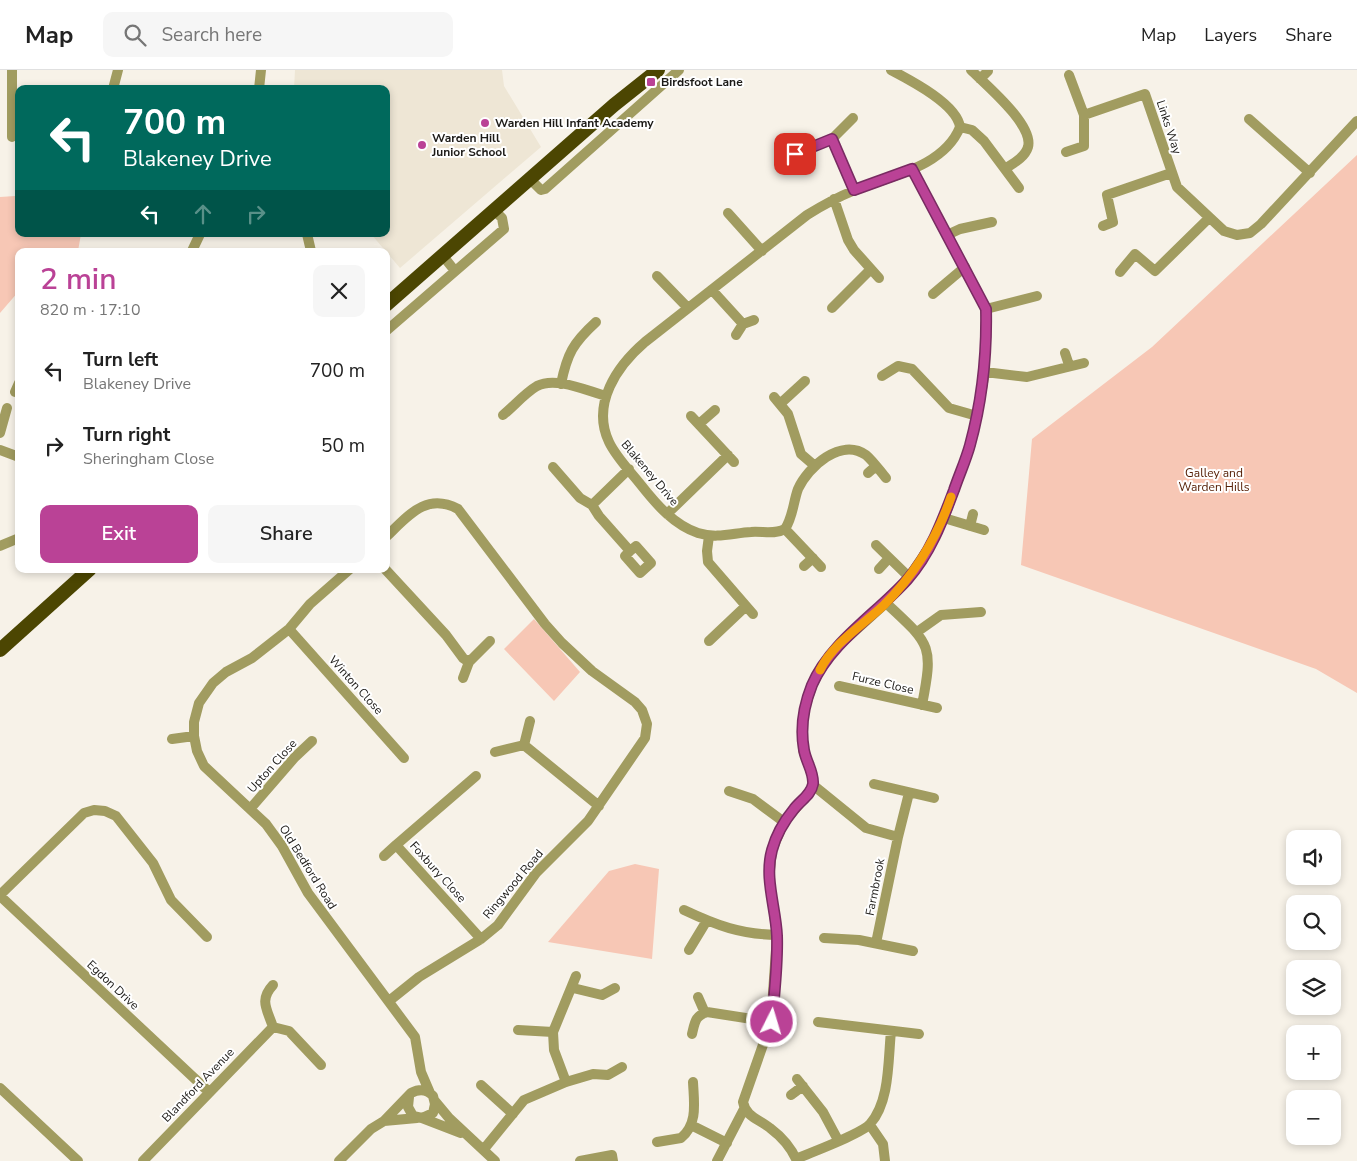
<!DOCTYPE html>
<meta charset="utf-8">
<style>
:root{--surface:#fff;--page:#f6f6f6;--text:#222;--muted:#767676;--line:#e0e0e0;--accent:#ba4296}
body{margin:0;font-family:"Nunito Sans",sans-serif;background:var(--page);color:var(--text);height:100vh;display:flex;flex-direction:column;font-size:19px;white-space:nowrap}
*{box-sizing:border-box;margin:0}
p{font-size:16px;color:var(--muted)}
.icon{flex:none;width:28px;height:28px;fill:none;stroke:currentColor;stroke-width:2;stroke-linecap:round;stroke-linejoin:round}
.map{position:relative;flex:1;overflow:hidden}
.side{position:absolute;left:15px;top:178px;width:375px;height:325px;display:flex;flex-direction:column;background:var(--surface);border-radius:10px;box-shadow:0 2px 8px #0003}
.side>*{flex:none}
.hud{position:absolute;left:15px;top:15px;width:375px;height:152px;border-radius:10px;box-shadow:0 2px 8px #0003;background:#00695c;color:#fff;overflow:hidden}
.buttons{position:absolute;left:1286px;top:760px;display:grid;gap:10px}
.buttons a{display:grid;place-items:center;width:55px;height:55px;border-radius:10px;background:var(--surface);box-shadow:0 2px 8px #0003;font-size:25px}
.pin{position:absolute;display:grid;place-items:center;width:42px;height:42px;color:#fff;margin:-21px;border-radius:10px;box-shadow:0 2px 8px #0006}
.me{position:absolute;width:55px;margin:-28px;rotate:5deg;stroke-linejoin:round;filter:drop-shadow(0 0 4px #0008)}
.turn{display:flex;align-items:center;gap:18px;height:105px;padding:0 25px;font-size:22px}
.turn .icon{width:65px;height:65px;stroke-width:2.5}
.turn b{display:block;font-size:35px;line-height:42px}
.lanes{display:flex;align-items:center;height:48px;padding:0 25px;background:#0003;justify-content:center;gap:25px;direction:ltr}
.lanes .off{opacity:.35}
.round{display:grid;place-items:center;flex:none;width:52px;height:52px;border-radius:10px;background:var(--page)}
.overview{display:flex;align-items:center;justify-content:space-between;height:85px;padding:0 25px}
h1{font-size:30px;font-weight:600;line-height:38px;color:var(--accent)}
.primary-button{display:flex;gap:10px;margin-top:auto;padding:10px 25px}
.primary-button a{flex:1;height:58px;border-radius:10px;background:var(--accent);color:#fff;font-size:20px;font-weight:600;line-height:58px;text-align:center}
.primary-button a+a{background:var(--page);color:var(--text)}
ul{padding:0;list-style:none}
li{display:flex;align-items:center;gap:15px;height:75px;padding:0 25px}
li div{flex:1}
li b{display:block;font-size:19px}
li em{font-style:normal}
header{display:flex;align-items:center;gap:30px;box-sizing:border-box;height:70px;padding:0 25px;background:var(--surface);border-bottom:1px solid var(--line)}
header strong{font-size:24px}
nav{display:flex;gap:28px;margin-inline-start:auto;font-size:18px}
.search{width:350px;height:45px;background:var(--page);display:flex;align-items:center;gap:12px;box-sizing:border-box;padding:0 18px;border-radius:10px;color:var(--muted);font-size:19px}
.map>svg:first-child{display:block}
.built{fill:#eee6d5}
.green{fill:#f7c7b5}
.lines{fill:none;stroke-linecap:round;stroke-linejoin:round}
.minor{stroke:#a19c60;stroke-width:10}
.trunk{stroke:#4c4602;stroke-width:14}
.route-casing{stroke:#792b62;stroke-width:12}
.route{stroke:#ba4296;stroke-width:9}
.slow{stroke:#f59e0b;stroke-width:9}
.poi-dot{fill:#ba4296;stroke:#fff;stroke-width:2}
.labels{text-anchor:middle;stroke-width:4;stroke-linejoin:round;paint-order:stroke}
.poi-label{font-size:12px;font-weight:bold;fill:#1c1a17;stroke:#fff;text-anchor:start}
.street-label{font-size:12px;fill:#1c1a17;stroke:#fff}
.park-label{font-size:12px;fill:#541d03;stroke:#fff}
</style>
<header>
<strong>Map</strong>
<div class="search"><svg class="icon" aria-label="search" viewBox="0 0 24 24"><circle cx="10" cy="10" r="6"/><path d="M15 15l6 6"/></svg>Search here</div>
<nav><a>Map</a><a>Layers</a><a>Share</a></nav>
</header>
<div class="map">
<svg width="1357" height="1091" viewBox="0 0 1357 1091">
<rect width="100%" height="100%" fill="#f7f2e8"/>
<!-- built -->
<path class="built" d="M295 0H502L504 16 541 77 400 198 371 164H386V19H294Z"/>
<!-- green -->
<path class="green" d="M1357 85V623L1316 599 1021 495 1032 369 1152 277Z
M15 126 19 127V164H81L78 181H19V221L0 243V127Z
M534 549 580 602 554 631 504 579Z
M635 794 659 799 652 889 548 872 609 801Z"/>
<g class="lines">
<!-- minor -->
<path class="minor" d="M12 0V67
M891 0C910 10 957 34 960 57
M971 0C986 15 1034 55 1028 77 1025 87 1014 93 1006 98
M980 9 988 1
M113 19 118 0
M259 19 261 0
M1084 45 1145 24 1177 117 1224 161 1237 165 1250 163 1261 154 1357 51
M1249 49 1310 103
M960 57 972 60 984 71 1019 118
M832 69 854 121
M1066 82 1084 76V45L1069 5
M795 84 832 69 853 48
M530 109 541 120 545 119 679 0
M834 129 848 170 854 180 879 208
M728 143 762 181
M1103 156 1113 152 1107 125 1171 103
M307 164 311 181
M947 165 960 159 992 152
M192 181 200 164
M443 186 455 201
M1120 202 1135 184 1155 201 1209 148
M657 206 688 238
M712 220 743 254
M933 224 965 197
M832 238 871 199
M986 239 1037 226
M386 261 504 159 502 148 495 141
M736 265 743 254 754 250
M1065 283 1069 295
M985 302 1027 307 1084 293
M882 306 898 296 912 299 949 338 977 346
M561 314C567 284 573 273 596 252
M15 322 19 313
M774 327 788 344 801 384 815 396
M781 333 805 311
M503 345C514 336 525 323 537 316 556 306 587 321 606 326
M691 346 734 392
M699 354 715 340
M0 363 7 338
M0 380 19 387
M553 397 580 428 592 435 599 446 630 481 636 476 651 493 640 503 625 486 630 481
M868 403 876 396
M592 435 629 399
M667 444 728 385
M944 448 984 460
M970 456 973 444
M785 459C774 465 763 461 751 462 733 463 717 469 698 463 674 455 656 434 641 415 630 401 616 387 609 372 591 334 617 296 645 272L807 145C823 135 838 127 855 120 890 106 944 97 960 57
M785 459C793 447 793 433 798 419 808 397 841 367 866 385 873 391 880 401 886 408
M785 459 821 497
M709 466 707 481 708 492 753 544
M386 467C408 446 426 422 458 439L545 554 562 573 592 601 635 632 642 640 647 654 645 668 588 751 536 803 498 855 481 869 419 907 389 931
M876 475 909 507
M0 476 19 468
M804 496 813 488
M350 499 310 534 289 559 252 588 226 602 213 613 199 633 194 652V666L197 681 204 696 266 754 282 776 308 823 415 967 421 1002 430 1023
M385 499 446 565 463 588 469 592
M879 499 889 488
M886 533C930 574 934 574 922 635
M289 559 404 688
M917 562 941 545 981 542
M709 571 746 536
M463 608 469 592 490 571
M839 616 937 638
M172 669 194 666
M524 675 599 736
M495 682 524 675 530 651
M476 706 396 775 481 869
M874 714 934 728
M813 715 866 758 898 767 876 873
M729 721 753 729 784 752
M250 739 295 687 312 671
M898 767 909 723
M384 786 396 775
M0 825 84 743 94 740 105 741 116 746 153 793 171 830 207 867
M0 826 209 1022
M684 840C718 856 740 864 777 865
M824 868 859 870 913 881
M689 880 706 852
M573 918 602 925 615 918
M698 927 705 943
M818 952 919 964
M273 957C267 939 259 930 273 915
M518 960 553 962
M692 964C695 952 695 946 707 942L771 952
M797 1009 823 1042 838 1070
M566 1012 554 980 553 962 576 906
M481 1015 513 1044
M0 1018 78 1091
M791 1025 803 1016
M434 1030 449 1048 495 1091
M422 1048 461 1063
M384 1051 417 1048
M691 1055 727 1073
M870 1055 883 1074 885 1091
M657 1072 681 1068C698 1054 694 1033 693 1012
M484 1079 524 1030 566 1012 593 1004 608 1005 622 997
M796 1089C812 1082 861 1064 870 1054 890 1032 888 990 891 961
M143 1091 273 957 289 961 321 995
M339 1091 371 1059 384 1051 411 1023C419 1019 427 1019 433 1026L435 1034 433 1043 422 1048 413 1046 408 1037 409 1027
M580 1091 612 1085 613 1091
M717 1091 744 1039
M797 1091C791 1077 782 1067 770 1058 759 1049 746 1047 743 1032L771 952 777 865 769 808 772 780 784 752 810 722 813 715V708L803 680 802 656 805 638 812 616 822 596 836 578 886 533 909 507 930 476 944 448 970 377 977 346 985 302 986 239 912 99"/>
<!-- trunk -->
<path class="trunk" d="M386 235 614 35 658 0
M0 580 90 499"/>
</g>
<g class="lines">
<defs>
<path id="route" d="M772 952C774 924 778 895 777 866 776 838 764 808 772 780 776 765 785 750 794 739 801 730 811 725 813 714 814 702 806 692 804 680 800 658 804 635 812 615 830 573 876 544 907 510 930 484 942 452 954 420 959 405 966 390 970 375 982 331 987 285 986 239L912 99 854 120 832 69 795 84"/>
</defs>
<!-- route casing -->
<use href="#route" class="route-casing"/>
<!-- route -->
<use href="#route" class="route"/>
<!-- slow -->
<path class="slow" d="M820 600C833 573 863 555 884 535 915 504 937 468 951 427"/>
</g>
<!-- markers -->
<g class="poi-dot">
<rect x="646" y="7" width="10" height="10" rx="2.5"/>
<circle cx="485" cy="53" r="5"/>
<circle cx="422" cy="75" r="5"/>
</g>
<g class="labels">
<!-- poi labels -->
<g class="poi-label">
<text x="661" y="16">Birdsfoot Lane</text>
<text x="495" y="57">Warden Hill Infant Academy</text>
<text x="432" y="72">Warden Hill<tspan x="432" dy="14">Junior School</tspan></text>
</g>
<!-- street labels -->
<g class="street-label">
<text transform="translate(1169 57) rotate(72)" y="4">Links Way</text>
<text transform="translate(650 403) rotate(50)" y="4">Blakeney Drive</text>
<text transform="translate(883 613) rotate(13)" y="4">Furze Close</text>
<text transform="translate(356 615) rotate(48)" y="4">Winton Close</text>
<text transform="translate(272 696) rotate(-48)" y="4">Upton Close</text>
<text transform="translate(308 797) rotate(58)" y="4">Old Bedford Road</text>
<text transform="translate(438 802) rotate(48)" y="4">Foxbury Close</text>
<text transform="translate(513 814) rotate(-50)" y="4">Ringwood Road</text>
<text transform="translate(875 817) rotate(-79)" y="4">Farmbrook</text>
<text transform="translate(113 915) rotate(43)" y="4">Egdon Drive</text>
<text transform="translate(198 1015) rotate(-46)" y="4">Blandford Avenue</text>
</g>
<!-- park labels -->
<g class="park-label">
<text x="1214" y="407">Galley and<tspan x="1214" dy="14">Warden Hills</tspan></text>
</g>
</g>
</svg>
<div class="buttons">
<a><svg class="icon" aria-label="sound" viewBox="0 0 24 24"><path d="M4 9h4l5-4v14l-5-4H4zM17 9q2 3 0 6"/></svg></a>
<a><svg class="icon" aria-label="search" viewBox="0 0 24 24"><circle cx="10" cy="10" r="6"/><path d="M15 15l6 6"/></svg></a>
<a><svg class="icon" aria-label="layers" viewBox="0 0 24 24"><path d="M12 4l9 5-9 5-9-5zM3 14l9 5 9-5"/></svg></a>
<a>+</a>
<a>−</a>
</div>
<div class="pin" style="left:795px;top:84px;background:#d93025"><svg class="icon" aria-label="arrive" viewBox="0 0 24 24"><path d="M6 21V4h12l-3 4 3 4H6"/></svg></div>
<svg class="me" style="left:772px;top:952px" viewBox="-20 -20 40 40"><circle r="17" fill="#ba4296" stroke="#fff" stroke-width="3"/><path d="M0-11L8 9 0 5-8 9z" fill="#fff"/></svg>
<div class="hud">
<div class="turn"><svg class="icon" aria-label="left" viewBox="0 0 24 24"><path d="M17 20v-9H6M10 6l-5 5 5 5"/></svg><div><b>700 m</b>Blakeney Drive</div></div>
<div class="lanes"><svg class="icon" aria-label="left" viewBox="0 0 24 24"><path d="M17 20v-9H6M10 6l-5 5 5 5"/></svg><svg class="icon off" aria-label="ahead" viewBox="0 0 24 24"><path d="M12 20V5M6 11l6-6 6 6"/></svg><svg class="icon off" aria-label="right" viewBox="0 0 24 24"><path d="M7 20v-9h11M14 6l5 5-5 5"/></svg></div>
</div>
<section class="side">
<div class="overview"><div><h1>2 min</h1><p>820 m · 17:10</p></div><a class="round"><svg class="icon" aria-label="close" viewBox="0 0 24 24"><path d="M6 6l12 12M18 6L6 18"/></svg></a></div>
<ul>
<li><svg class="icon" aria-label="left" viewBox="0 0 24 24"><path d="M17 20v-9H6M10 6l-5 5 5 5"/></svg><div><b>Turn left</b><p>Blakeney Drive</p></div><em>700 m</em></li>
<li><svg class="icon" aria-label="right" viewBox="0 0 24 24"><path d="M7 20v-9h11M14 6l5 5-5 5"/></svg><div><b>Turn right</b><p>Sheringham Close</p></div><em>50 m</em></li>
</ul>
<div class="primary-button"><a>Exit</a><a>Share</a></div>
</section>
</div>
